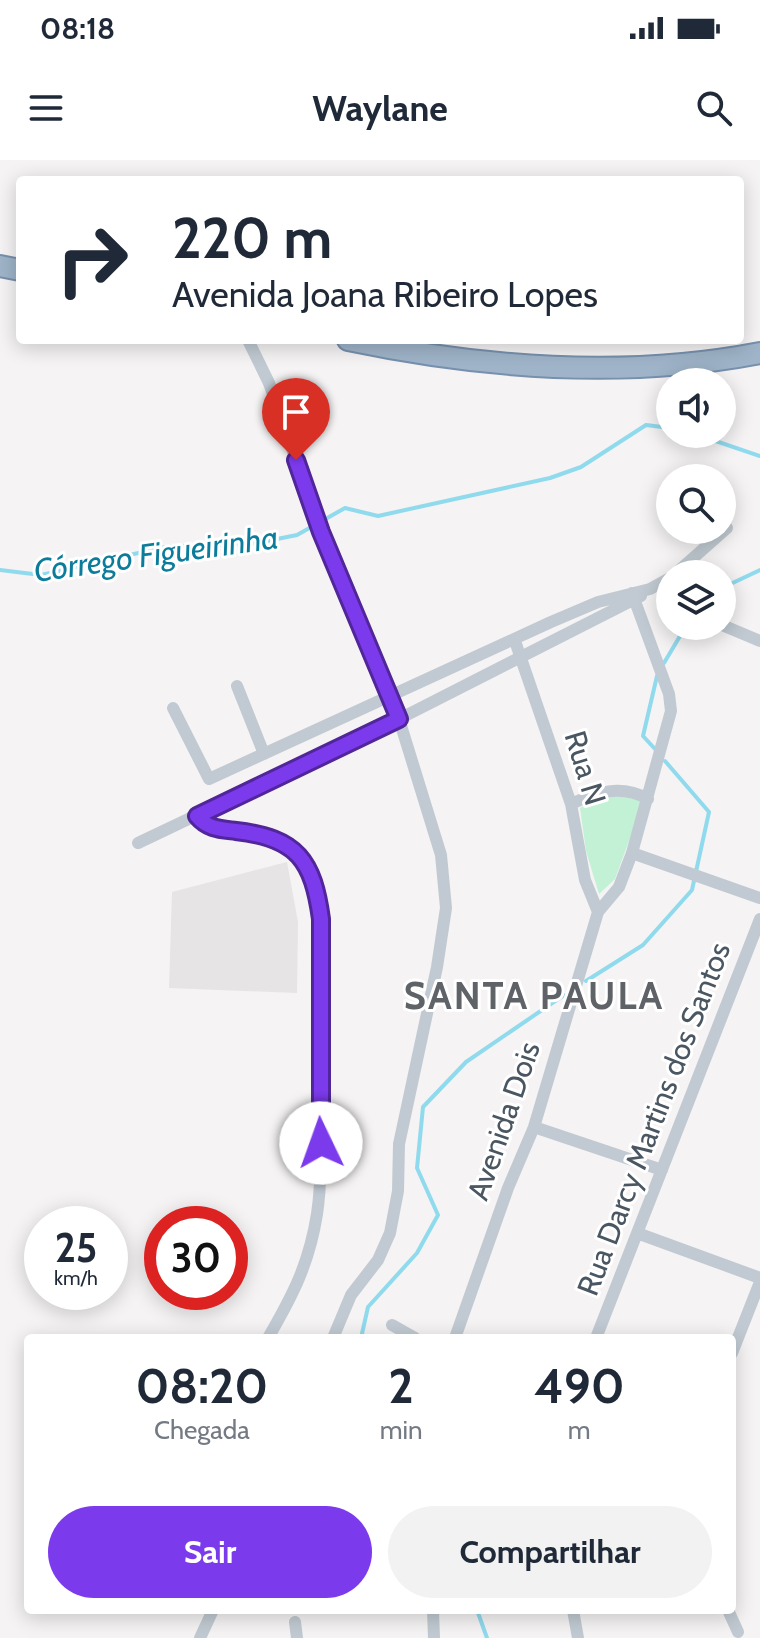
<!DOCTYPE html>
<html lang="pt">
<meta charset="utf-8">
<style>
:root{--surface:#fff;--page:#f2f2f3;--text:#1f2937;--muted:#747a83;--accent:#7c3aed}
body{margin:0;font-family:Cabin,sans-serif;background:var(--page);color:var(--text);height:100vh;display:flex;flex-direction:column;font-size:30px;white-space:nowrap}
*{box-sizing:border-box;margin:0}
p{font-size:26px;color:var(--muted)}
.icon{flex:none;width:44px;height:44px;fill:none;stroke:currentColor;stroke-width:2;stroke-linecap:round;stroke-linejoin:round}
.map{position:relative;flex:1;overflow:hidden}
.drawer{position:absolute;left:24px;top:1174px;width:712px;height:280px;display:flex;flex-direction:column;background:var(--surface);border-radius:8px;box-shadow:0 4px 20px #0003}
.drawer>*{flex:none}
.hud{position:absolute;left:16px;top:16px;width:728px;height:168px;border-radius:8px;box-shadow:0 4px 20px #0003;background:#fff;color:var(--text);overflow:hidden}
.buttons{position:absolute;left:656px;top:208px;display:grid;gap:16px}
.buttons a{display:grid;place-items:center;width:80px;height:80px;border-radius:50%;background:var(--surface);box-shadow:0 4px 20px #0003;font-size:40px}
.speed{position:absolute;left:24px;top:1046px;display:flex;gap:16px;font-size:40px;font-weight:700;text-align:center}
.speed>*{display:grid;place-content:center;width:104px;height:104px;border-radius:50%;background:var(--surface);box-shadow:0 4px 20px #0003;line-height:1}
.speed small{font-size:20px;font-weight:400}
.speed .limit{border:12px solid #d22;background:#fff;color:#111}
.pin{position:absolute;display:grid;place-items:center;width:68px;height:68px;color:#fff;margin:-82px -34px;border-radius:50% 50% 50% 0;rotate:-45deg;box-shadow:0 0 8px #0007}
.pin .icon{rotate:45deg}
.me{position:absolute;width:88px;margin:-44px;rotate:357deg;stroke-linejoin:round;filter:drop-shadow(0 0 6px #0008)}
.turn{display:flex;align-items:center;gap:28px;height:168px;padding:0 24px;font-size:36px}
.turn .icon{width:104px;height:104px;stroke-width:2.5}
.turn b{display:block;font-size:56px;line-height:68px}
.eta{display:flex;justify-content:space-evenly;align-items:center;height:136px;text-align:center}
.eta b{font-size:48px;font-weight:700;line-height:56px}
.primary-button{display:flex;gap:16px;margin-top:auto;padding:16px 24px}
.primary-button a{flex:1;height:92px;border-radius:48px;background:var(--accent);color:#fff;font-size:32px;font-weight:700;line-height:92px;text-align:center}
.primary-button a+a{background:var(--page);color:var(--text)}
.status{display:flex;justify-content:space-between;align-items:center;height:56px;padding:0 40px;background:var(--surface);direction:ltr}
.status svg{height:22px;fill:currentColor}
header{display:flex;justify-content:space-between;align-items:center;height:104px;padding:0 24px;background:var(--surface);font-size:36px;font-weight:700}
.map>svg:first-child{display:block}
.education{fill:#e6e4e5}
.green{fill:#c3f1d5}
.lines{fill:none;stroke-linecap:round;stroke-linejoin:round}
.stream{stroke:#90daee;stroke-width:4}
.trunk-casing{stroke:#7690ad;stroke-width:24}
.minor{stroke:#c1cad2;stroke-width:12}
.trunk{stroke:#9fb4c9;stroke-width:20}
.route-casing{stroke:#51269a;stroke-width:20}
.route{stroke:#7c3aed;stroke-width:14}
.labels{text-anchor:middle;stroke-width:6;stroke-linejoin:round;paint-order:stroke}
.street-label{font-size:30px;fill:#4a5661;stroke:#fff}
.water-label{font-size:32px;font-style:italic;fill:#0c7c9b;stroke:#fff}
.district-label{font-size:38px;font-weight:bold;letter-spacing:2px;fill:#5f6368;stroke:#fff}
</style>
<div class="status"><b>08:18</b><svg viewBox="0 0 49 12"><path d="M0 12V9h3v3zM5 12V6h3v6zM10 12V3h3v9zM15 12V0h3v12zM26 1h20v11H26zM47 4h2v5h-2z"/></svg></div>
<header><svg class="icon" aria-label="menu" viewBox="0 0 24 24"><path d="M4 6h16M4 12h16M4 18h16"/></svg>Waylane<svg class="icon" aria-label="search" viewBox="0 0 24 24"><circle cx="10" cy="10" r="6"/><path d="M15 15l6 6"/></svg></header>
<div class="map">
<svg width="760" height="1478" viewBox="0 0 760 1478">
<rect width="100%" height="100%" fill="#f5f3f3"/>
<!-- education -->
<path class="education" d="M287 702 298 762 297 833 169 828 172 732Z"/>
<!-- green -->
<path class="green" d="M624 632 643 643 615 719 599 734 586 691 580 648 594 639Z"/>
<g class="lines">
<!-- stream -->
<path class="stream" d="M695 274 760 296
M0 410 41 415 165 387 257 383 297 375 345 348 378 356 550 318 581 307 646 265 670 268
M722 428 760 410
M664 503 686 466
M655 589 643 576 657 516
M586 821 643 785 692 730 709 652 665 601
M361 1178 368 1147 417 1093 438 1055 417 1008 423 947 466 902 564 835
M477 1450 487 1478"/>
<defs>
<path id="trunk" d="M0 106 20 110
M348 180C482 208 625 219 760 193"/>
</defs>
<!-- trunk casing -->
<use href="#trunk" class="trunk-casing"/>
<!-- minor -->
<path class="minor" d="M248 180 269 223 321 372 399 559 441 695 446 748 437 807 399 984 398 1031 390 1073 378 1100 351 1135 333 1178
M675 414 727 368
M722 465 760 481
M515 481 571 644 585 720 598 752
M237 526 264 594
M173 548 209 619 551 462 598 442 650 429 670 418
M571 644C597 632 621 624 648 639
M197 656C220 683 286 664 309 708 332 749 318 863 318 914 318 961 324 1007 317 1054 309 1104 293 1135 268 1178
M138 683 399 559 641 436
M632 693 760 738
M534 967 662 1010
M637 1073 760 1118
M392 1165 415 1178
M455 1178 508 1028 534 967 598 752 619 727 632 693 671 551 669 534 632 433
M596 1178 760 759
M732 1193 760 1122
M433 1450 434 1478
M573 1450 578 1478
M728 1450 738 1472
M295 1462 297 1478
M200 1478 213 1450"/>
<!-- trunk -->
<use href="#trunk" class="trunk"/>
</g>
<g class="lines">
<defs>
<path id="route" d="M296 300 321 372 399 559 197 656C208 669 220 669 236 671 298 678 313 701 321 759V983"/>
</defs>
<!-- route casing -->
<use href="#route" class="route-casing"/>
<!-- route -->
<use href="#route" class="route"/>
</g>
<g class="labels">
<!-- street labels -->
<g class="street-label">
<text transform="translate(585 608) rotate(73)" y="10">Rua N</text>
<text transform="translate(654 959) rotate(-69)" y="10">Rua Darcy Martins dos Santos</text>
<text transform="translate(504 961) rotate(-71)" y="10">Avenida Dois</text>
</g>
<!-- water labels -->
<g class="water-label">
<text transform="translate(156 394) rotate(-8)" y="11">Córrego Figueirinha</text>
</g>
<!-- district labels -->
<g class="district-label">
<text x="534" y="849">SANTA PAULA</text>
</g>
</g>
</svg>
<div class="buttons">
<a><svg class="icon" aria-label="sound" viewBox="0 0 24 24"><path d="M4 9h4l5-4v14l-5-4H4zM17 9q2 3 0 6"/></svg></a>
<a><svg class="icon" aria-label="search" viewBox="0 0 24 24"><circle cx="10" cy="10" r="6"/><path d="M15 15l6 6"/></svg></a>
<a><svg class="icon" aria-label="layers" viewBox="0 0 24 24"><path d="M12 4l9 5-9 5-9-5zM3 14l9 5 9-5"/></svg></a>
</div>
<div class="speed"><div>25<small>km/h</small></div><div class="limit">30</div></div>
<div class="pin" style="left:296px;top:300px;background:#d93025"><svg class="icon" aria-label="arrive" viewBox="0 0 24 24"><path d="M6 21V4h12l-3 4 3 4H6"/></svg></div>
<svg class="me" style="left:321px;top:983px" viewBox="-20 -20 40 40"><circle r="19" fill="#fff"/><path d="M0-13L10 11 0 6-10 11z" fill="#7c3aed"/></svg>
<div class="hud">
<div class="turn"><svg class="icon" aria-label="right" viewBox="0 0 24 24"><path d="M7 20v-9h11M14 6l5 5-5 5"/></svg><div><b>220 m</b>Avenida Joana Ribeiro Lopes</div></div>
</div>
<section class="drawer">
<div class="eta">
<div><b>08:20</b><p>Chegada</p></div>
<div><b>2</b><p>min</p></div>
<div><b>490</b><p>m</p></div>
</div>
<div class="primary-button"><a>Sair</a><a>Compartilhar</a></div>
</section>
</div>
